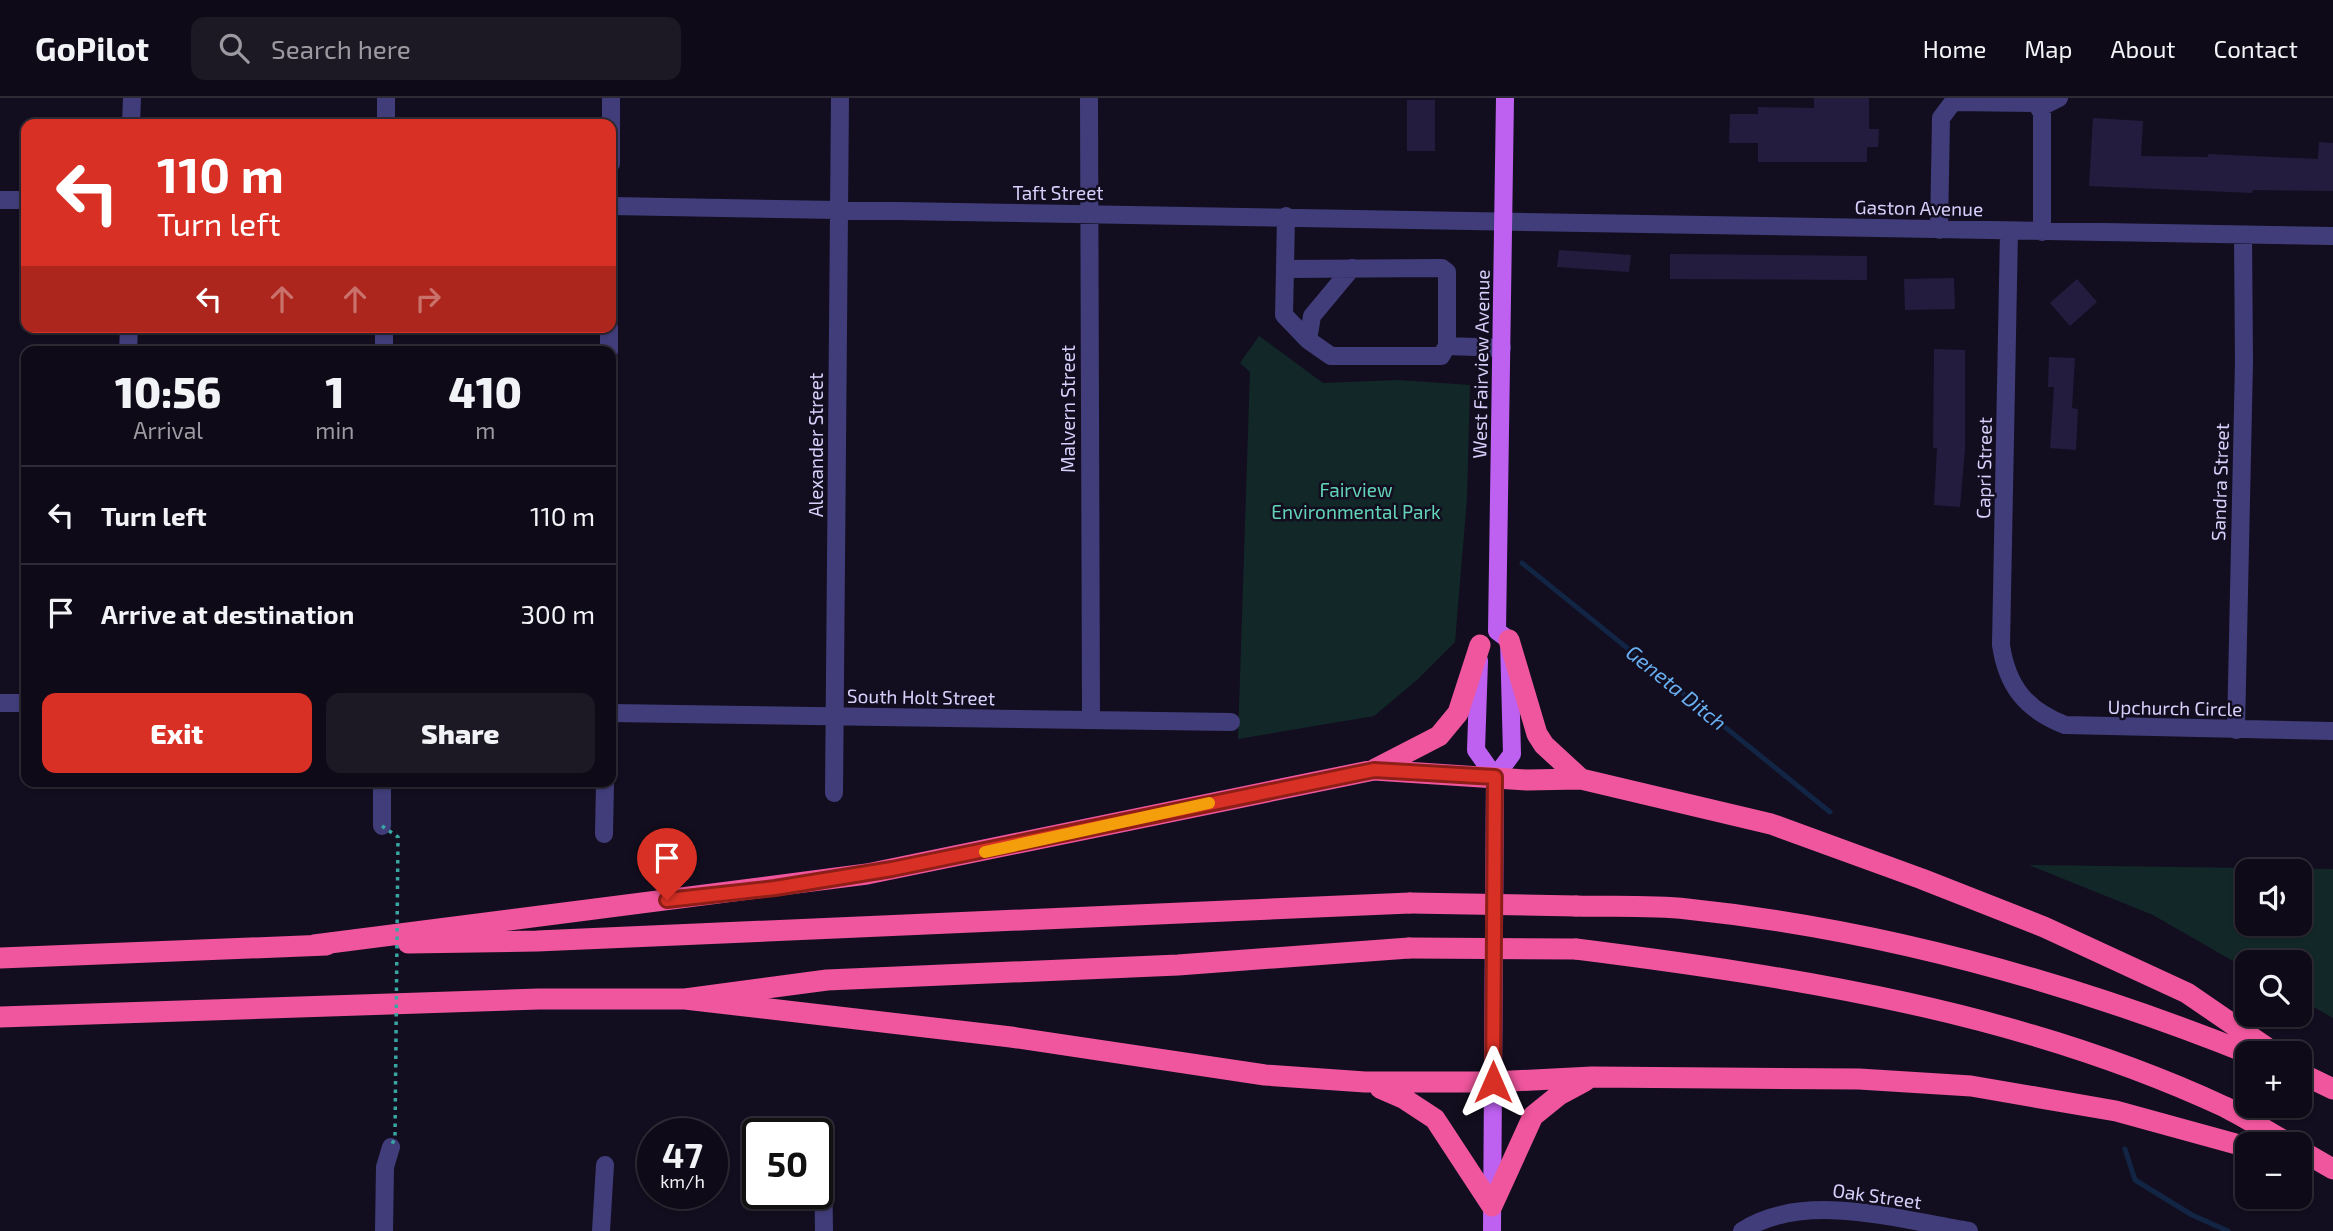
<!DOCTYPE html>
<meta charset="utf-8">
<style>
:root{--surface:#0e0a17;--page:#1c1824;--text:#f1f3f6;--muted:#9b9aa1;--line:#2e2b36;--accent:#d93025}
body{margin:0;font-family:"Exo 2",sans-serif;background:var(--page);color:var(--text);height:100vh;display:flex;flex-direction:column;font-size:26px;white-space:nowrap}
*{box-sizing:border-box;margin:0}
p{font-size:23px;color:var(--muted)}
.icon{flex:none;width:38px;height:38px;fill:none;stroke:currentColor;stroke-width:2;stroke-linecap:round;stroke-linejoin:round}
.map{position:relative;flex:1;overflow:hidden}
.sheet{position:absolute;left:21px;top:248px;width:595px;height:441px;display:flex;flex-direction:column;background:var(--surface);border-radius:14px;box-shadow:0 2px 5px #0004,0 0 0 2px var(--line)}
.sheet>*{flex:none}
.hud{position:absolute;left:21px;top:21px;width:595px;height:214px;border-radius:14px;box-shadow:0 2px 5px #0004,0 0 0 2px var(--line);background:#d93025;color:#fff;overflow:hidden}
.controls{position:absolute;left:2235px;top:761px;display:grid;gap:14px}
.controls a{display:grid;place-items:center;width:77px;height:77px;border-radius:14px;background:var(--surface);box-shadow:0 2px 5px #0004,0 0 0 2px var(--line);font-size:35px}
.speed{position:absolute;left:637px;top:1020px;display:flex;gap:14px;font-size:35px;font-weight:700;text-align:center}
.speed>*{display:grid;place-content:center;width:91px;height:91px;border-radius:50%;background:var(--surface);box-shadow:0 2px 5px #0004,0 0 0 2px var(--line);line-height:1}
.speed small{font-size:18px;font-weight:400}
.speed .limit{border:4px solid #111;border-radius:10px;background:#fff;color:#111}
.pin{position:absolute;display:grid;place-items:center;width:60px;height:60px;color:#fff;margin:-72px -30px;border-radius:50% 50% 50% 0;rotate:-45deg;box-shadow:0 0 7px #0007}
.pin .icon{rotate:45deg}
.me{position:absolute;width:77px;margin:-38px;rotate:0deg;stroke-linejoin:round;filter:drop-shadow(0 0 5px #0008)}
.turn{display:flex;align-items:center;gap:24px;height:147px;padding:0 21px;font-size:32px}
.turn .icon{width:91px;height:91px;stroke-width:2.5}
.turn b{display:block;font-size:49px;line-height:60px}
.lanes{display:flex;align-items:center;height:66px;padding:0 21px;background:#0003;justify-content:center;gap:35px;direction:ltr}
.lanes .off{opacity:.35}
.eta{display:flex;justify-content:space-evenly;align-items:center;height:119px;text-align:center}
.eta b{font-size:42px;font-weight:800;line-height:49px}
.cta{display:flex;gap:14px;margin-top:auto;padding:14px 21px}
.cta a{flex:1;height:80px;border-radius:14px;background:var(--accent);color:#fff;font-size:28px;font-weight:800;line-height:80px;text-align:center}
.cta a+a{background:var(--page);color:var(--text)}
ul{padding:0;list-style:none}
li{display:flex;align-items:center;gap:21px;height:98px;padding:0 21px;border-top:2px solid var(--line)}
li div{flex:1}
li b{display:block;font-size:26px}
li em{font-style:normal}
header{display:flex;align-items:center;gap:42px;box-sizing:border-box;height:98px;padding:0 35px;background:var(--surface);border-bottom:2px solid var(--line)}
header strong{font-size:33px}
nav{display:flex;gap:38px;margin-inline-start:auto;font-size:24px}
.search{width:490px;height:63px;background:var(--page);display:flex;align-items:center;gap:18px;box-sizing:border-box;padding:0 24px;border-radius:14px;color:var(--muted);font-size:26px}
.map>svg:first-child{display:block}
.green{fill:#122828;fill-rule:evenodd}
.lines{fill:none;stroke-linecap:round;stroke-linejoin:round}
.stream{stroke:#122544;stroke-width:5}
.building{fill:#241c3e}
.minor{stroke:#413d7a;stroke-width:18}
.major{stroke:#be61f1;stroke-width:18}
.highway{stroke:#f0569d;stroke-width:21}
.path-bridge{stroke:#38a7a3;stroke-width:3.5;stroke-dasharray:3.5 5;stroke-linecap:butt}
.highway-bridge{stroke:#f0569d;stroke-width:21}
.route-casing{stroke:#8d1f18;stroke-width:18}
.route{stroke:#d93025;stroke-width:12}
.slow{stroke:#f59e0b;stroke-width:12}
.labels{text-anchor:middle;stroke-width:5;stroke-linejoin:round;paint-order:stroke}
.street-label{font-size:19px;fill:#d6d0fb;stroke:#120e1f}
.park-label{font-size:19px;fill:#63d4ba;stroke:#120e1f}
.water-label{font-size:21px;font-style:italic;fill:#68aff2;stroke:#120e1f}
</style>
<header>
<strong>GoPilot</strong>
<div class="search"><svg class="icon" aria-label="search" viewBox="0 0 24 24"><circle cx="10" cy="10" r="6"/><path d="M15 15l6 6"/></svg>Search here</div>
<nav><a>Home</a><a>Map</a><a>About</a><a>Contact</a></nav>
</header>
<div class="map">
<svg width="2333" height="1133" viewBox="0 0 2333 1133">
<rect width="100%" height="100%" fill="#120e1f"/>
<!-- green -->
<path class="green" d="M1259 238 1323 285 1398 282 1470 287 1467 400 1455 544 1418 581 1374 618 1238 641 1250 274 1240 265Z
M2029 767 2333 771V920L2300 901V864H2247V871L2153 817ZM2247 774H2300V826H2247Z"/>
<g class="lines">
<!-- stream -->
<path class="stream" d="M1522 465 1830 714
M2125 1051 2135 1082 2192 1117 2228 1133"/>
</g>
<!-- building -->
<path class="building" d="M1814 0H1869V31H1879L1878 49H1867V64H1758V45H1729L1730 16H1758V9L1814 10Z
M1407 2H1435V53H1407Z
M2093 20 2143 23 2141 58 2208 59V56L2318 61 2319 44 2333 45V93L2253 92 2252 95 2089 88Z
M1559 152 1631 157 1629 174 1557 169Z
M1670 156 1867 158V182L1670 181Z
M1954 180 1955 211 1905 212 1904 181Z
M2077 181 2097 204 2070 228 2050 205Z
M1934 251 1965 252V351L1960 409 1934 407 1937 350H1933Z
M2049 259 2075 260 2072 310 2078 311 2076 352 2050 350 2054 289H2048Z"/>
<g class="lines">
<!-- minor -->
<path class="minor" d="M1089 0 1091 622
M2039 10 2059 0
M131 26 132 0
M386 26V0
M611 66V0
M0 102H26
M611 108 2333 138
M1939 132 1941 20 1953 4 2036 5 2042 15V134
M2009 133 2001 547C2007 588 2026 612 2065 627L2333 633
M1442 170 1447 174V248L1441 258H1331L1308 242 1284 217 1285 171Z
M1285 171 1286 118
M1308 242 1312 218 1352 170
M1447 248 1502 250
M128 254 129 229
M384 254V229
M609 254V229
M0 605H26
M611 615 1231 624
M2236 632 2244 264 2243 137
M382 684V728
M834 695 840 0
M604 736 605 684
M823 1057 824 1133
M384 1133 385 1069 391 1049
M601 1133 605 1067
M1742 1133C1804 1092 1900 1122 1969 1133"/>
<!-- major -->
<path class="major" d="M1497 533 1505 0
M1479 563 1476 652 1495 679
M1492 1133 1495 679 1512 656 1509 542 1497 533"/>
<!-- highway -->
<path class="highway" d="M1509 542 1537 636 1544 647 1581 681
M1375 671 1439 638 1458 615 1480 547
M1576 808C1613 809 1651 807 1687 811 1880 831 2070 884 2250 956
M408 845 537 843 1410 805
M314 847 867 776 1374 672 1527 682 1581 681 1771 726 1922 781 2044 829 2187 895 2276 956
M1576 851C1797 879 2021 914 2225 1009 2247 1020 2268 1034 2290 1046
M0 860 327 847
M685 901 1011 939 1265 977 1365 984H1493L1592 979 1859 981 1971 988 2116 1013 2247 1049
M0 919 539 901H685L827 882 1178 867 1409 850
M2300 975 2333 991
M1380 990 1403 1000 1435 1021 1492 1108
M2300 1052 2333 1071
M1492 1108 1533 1018 1559 997 1585 983"/>
<!-- path-bridge -->
<path class="path-bridge" d="M382 728 398 739 395 1039 391 1049"/>
<!-- highway-bridge -->
<path class="highway-bridge" d="M1410 805 1576 808
M1409 850 1576 851"/>
</g>
<g class="lines">
<defs>
<path id="route" d="M667 802 775 790 892 771 1374 672 1495 679 1493 984"/>
</defs>
<!-- route casing -->
<use href="#route" class="route-casing"/>
<!-- route -->
<use href="#route" class="route"/>
<!-- slow -->
<path class="slow" d="M985 754 1209 705"/>
</g>
<g class="labels">
<!-- street labels -->
<g class="street-label">
<text x="1058" y="102">Taft Street</text>
<text transform="translate(1919 110) rotate(1)" y="7">Gaston Avenue</text>
<text transform="translate(1481 266) rotate(-89)" y="7">West Fairview Avenue</text>
<text transform="translate(1068 311) rotate(-90)" y="7">Malvern Street</text>
<text transform="translate(816 347) rotate(-90)" y="7">Alexander Street</text>
<text transform="translate(1984 370) rotate(-89)" y="7">Capri Street</text>
<text transform="translate(2220 384) rotate(-88)" y="7">Sandra Street</text>
<text transform="translate(921 599) rotate(1)" y="7">South Holt Street</text>
<text transform="translate(2175 610) rotate(1)" y="7">Upchurch Circle</text>
<text transform="translate(1877 1098) rotate(8)" y="7">Oak Street</text>
</g>
<!-- park labels -->
<g class="park-label">
<text x="1356" y="399">Fairview<tspan x="1356" dy="22">Environmental Park</tspan></text>
</g>
<!-- water labels -->
<g class="water-label">
<text transform="translate(1676 590) rotate(39)" y="7">Geneta Ditch</text>
</g>
</g>
</svg>
<div class="controls">
<a><svg class="icon" aria-label="sound" viewBox="0 0 24 24"><path d="M4 9h4l5-4v14l-5-4H4zM17 9q2 3 0 6"/></svg></a>
<a><svg class="icon" aria-label="search" viewBox="0 0 24 24"><circle cx="10" cy="10" r="6"/><path d="M15 15l6 6"/></svg></a>
<a>+</a>
<a>−</a>
</div>
<div class="speed"><div>47<small>km/h</small></div><div class="limit">50</div></div>
<div class="pin" style="left:667px;top:802px;background:#d93025"><svg class="icon" aria-label="arrive" viewBox="0 0 24 24"><path d="M6 21V4h12l-3 4 3 4H6"/></svg></div>
<svg class="me" style="left:1493px;top:984px" viewBox="-20 -20 40 40"><path d="M0-17L14 15 0 8-14 15z" fill="#d93025" stroke="#fff" stroke-width="4"/></svg>
<div class="hud">
<div class="turn"><svg class="icon" aria-label="left" viewBox="0 0 24 24"><path d="M17 20v-9H6M10 6l-5 5 5 5"/></svg><div><b>110 m</b>Turn left</div></div>
<div class="lanes"><svg class="icon" aria-label="left" viewBox="0 0 24 24"><path d="M17 20v-9H6M10 6l-5 5 5 5"/></svg><svg class="icon off" aria-label="ahead" viewBox="0 0 24 24"><path d="M12 20V5M6 11l6-6 6 6"/></svg><svg class="icon off" aria-label="ahead" viewBox="0 0 24 24"><path d="M12 20V5M6 11l6-6 6 6"/></svg><svg class="icon off" aria-label="right" viewBox="0 0 24 24"><path d="M7 20v-9h11M14 6l5 5-5 5"/></svg></div>
</div>
<section class="sheet">
<div class="eta">
<div><b>10:56</b><p>Arrival</p></div>
<div><b>1</b><p>min</p></div>
<div><b>410</b><p>m</p></div>
</div>
<ul>
<li><svg class="icon" aria-label="left" viewBox="0 0 24 24"><path d="M17 20v-9H6M10 6l-5 5 5 5"/></svg><div><b>Turn left</b></div><em>110 m</em></li>
<li><svg class="icon" aria-label="arrive" viewBox="0 0 24 24"><path d="M6 21V4h12l-3 4 3 4H6"/></svg><div><b>Arrive at destination</b></div><em>300 m</em></li>
</ul>
<div class="cta"><a>Exit</a><a>Share</a></div>
</section>
</div>
